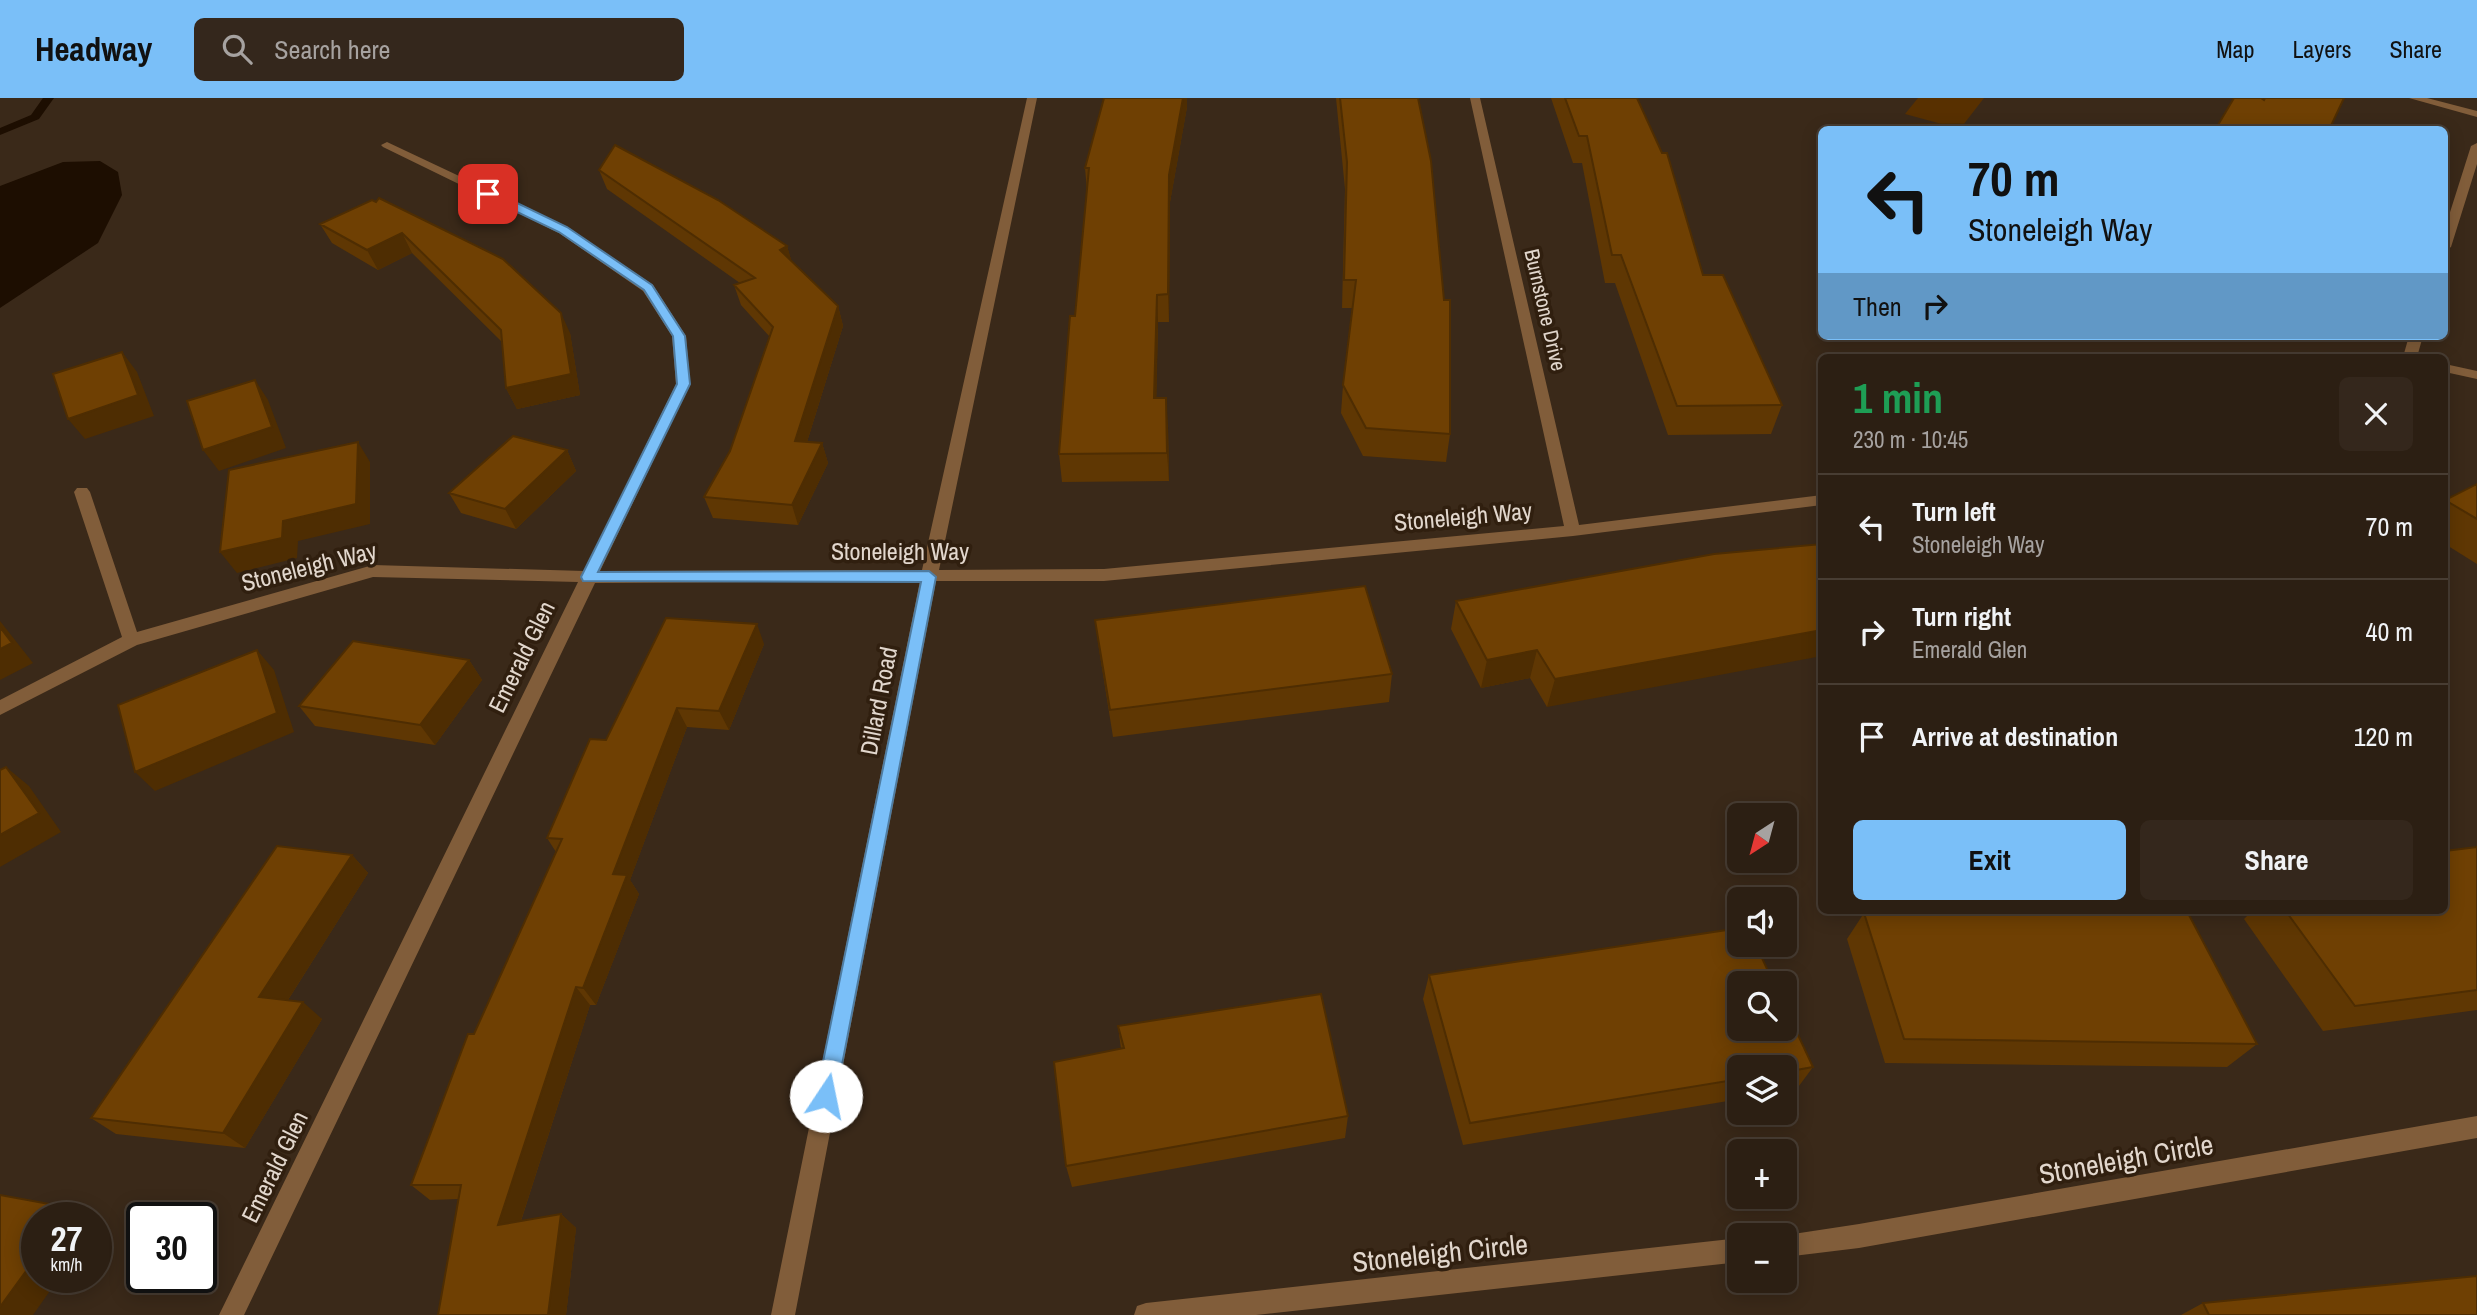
<!DOCTYPE html>
<meta charset="utf-8">
<style>
:root{--surface:#2c1f13;--page:#34271c;--text:#f1f3f6;--muted:#a6a2a0;--line:#483d33;--accent:#7abff8}
body{margin:0;font-family:"Archivo Narrow",sans-serif;background:var(--page);color:var(--text);height:100vh;display:flex;flex-direction:column;font-size:26px;white-space:nowrap}
*{box-sizing:border-box;margin:0}
p{font-size:23px;color:var(--muted)}
.icon{flex:none;width:38px;height:38px;fill:none;stroke:currentColor;stroke-width:2;stroke-linecap:round;stroke-linejoin:round}
.map{position:relative;flex:1;overflow:hidden}
.side{position:absolute;left:1818px;top:256px;width:630px;height:560px;display:flex;flex-direction:column;background:var(--surface);border-radius:10px;box-shadow:0 4px 18px #0003,0 0 0 2px var(--line)}
.side>*{flex:none}
.banner{position:absolute;left:1818px;top:28px;width:630px;height:214px;border-radius:10px;box-shadow:0 4px 18px #0003,0 0 0 2px var(--line);background:#7abff8;color:#111;overflow:hidden}
.needle{width:46px;rotate:216deg}
.tools{position:absolute;left:1727px;top:705px;display:grid;gap:14px}
.tools a{display:grid;place-items:center;width:70px;height:70px;border-radius:10px;background:var(--surface);box-shadow:0 4px 18px #0003,0 0 0 2px var(--line);font-size:35px}
.speed{position:absolute;left:21px;top:1104px;display:flex;gap:14px;font-size:35px;font-weight:700;text-align:center}
.speed>*{display:grid;place-content:center;width:91px;height:91px;border-radius:50%;background:var(--surface);box-shadow:0 4px 18px #0003,0 0 0 2px var(--line);line-height:1}
.speed small{font-size:18px;font-weight:400}
.speed .limit{border:4px solid #111;border-radius:10px;background:#fff;color:#111}
.pin{position:absolute;display:grid;place-items:center;width:60px;height:60px;color:#fff;margin:-30px;border-radius:14px;box-shadow:0 4px 10px #0006}
.me{position:absolute;width:77px;margin:-38px;rotate:11deg;stroke-linejoin:round;filter:drop-shadow(0 0 5px #0008)}
.turn{display:flex;align-items:center;gap:24px;height:147px;padding:0 35px;font-size:32px}
.turn .icon{width:91px;height:91px;stroke-width:2.5}
.turn b{display:block;font-size:49px;line-height:60px}
.then{display:flex;align-items:center;height:66px;padding:0 35px;background:#0003;gap:14px;font-size:26px}
.round{display:grid;place-items:center;flex:none;width:74px;height:74px;border-radius:10px;background:var(--page)}
.head{display:flex;align-items:center;justify-content:space-between;height:119px;padding:0 35px}
h1{font-size:42px;font-weight:800;line-height:52px;color:#1e9e55}
.button{display:flex;gap:14px;margin-top:auto;padding:14px 35px}
.button a{flex:1;height:80px;border-radius:10px;background:var(--accent);color:#111;font-size:28px;font-weight:800;line-height:80px;text-align:center}
.button a+a{background:var(--page);color:var(--text)}
ul{padding:0;list-style:none}
li{display:flex;align-items:center;gap:21px;height:105px;padding:0 35px;border-top:2px solid var(--line)}
li div{flex:1}
li b{display:block;font-size:26px}
li em{font-style:normal}
header{display:flex;align-items:center;gap:42px;box-sizing:border-box;height:98px;padding:0 35px;background:var(--accent);color:#111}
header strong{font-size:33px}
nav{display:flex;gap:38px;margin-inline-start:auto;font-size:24px}
.search{width:490px;height:63px;background:var(--page);display:flex;align-items:center;gap:18px;box-sizing:border-box;padding:0 24px;border-radius:10px;color:var(--muted);font-size:26px}
.map>svg:first-child{display:block}
.green{fill:#583000}
.water{fill:#1d0e01}
.lines{fill:none;stroke-linecap:round;stroke-linejoin:round}
.stream{fill:#1d0e01;fill-rule:evenodd}
.street{fill:#815d3a;fill-rule:evenodd}
.wall{fill:#5f3703}
.shaded-wall{fill:#4e2d02}
.building{fill:#6f4003;stroke:#4e2d02;stroke-width:2}
.route{fill:#7abff8;stroke:#4f7ca1;stroke-width:2}
.labels{text-anchor:middle;stroke-width:7;stroke-linejoin:round;paint-order:stroke}
.far-street-label{font-size:21px;fill:#e2d7cd;stroke:#301f0f}
.street-label{font-size:24px;fill:#e2d7cd;stroke:#301f0f}
.near-street-label{font-size:28px;fill:#e2d7cd;stroke:#301f0f}
</style>
<header>
<strong>Headway</strong>
<div class="search"><svg class="icon" aria-label="search" viewBox="0 0 24 24"><circle cx="10" cy="10" r="6"/><path d="M15 15l6 6"/></svg>Search here</div>
<nav><a>Map</a><a>Layers</a><a>Share</a></nav>
</header>
<div class="map">
<svg width="2477" height="1217" viewBox="0 0 2477 1217">
<rect width="100%" height="100%" fill="#3a2919"/>
<!-- green -->
<path class="green" d="M1918 0H1984L1960 31 1905 16Z"/>
<!-- water -->
<path class="water" d="M100 63 118 74 122 97 98 145 0 210V88L63 64Z"/>
<g class="lines">
<!-- stream -->
<path class="stream" d="M43 0H54L39 21 0 37V30L31 17Z"/>
<!-- street -->
<path class="street" d="M1027 0H1037L939 472 1104 471 1564 428 1470 0H1480L1579 427 1822 397V407L1573 438 1104 483H936L795 1217H771L920 483 595 485 244 1217H219L578 484 373 479 137 547 0 617V602L122 539 74 394 77 390H87L90 394 137 534 373 467 584 473 676 286 672 238 643 193 559 135 383 49 381 47 387 44 567 129 653 187 686 238 690 286 600 473 922 472Z
M2409 0H2427L2477 13V19Z
M2477 45V66L2451 149 2445 153V130L2471 48Z
M2409 238H2423L2417 259H2403Z
M2445 266 2477 273V281L2445 274Z
M2477 1018V1040L1859 1150 1785 1159V1138H1780L1859 1126Z
M1740 1140V1164L1256 1217H1134L1137 1208 1146 1205Z"/>
</g>
<!-- wall -->
<path class="wall" d="M1104 0H1187V9L1170 104 1169 224H1158L1156 300 1168 329 1169 383 1062 384 1059 356 1075 218 1087 93 1085 70Z
M1336 0H1418L1450 336 1446 364 1363 358 1341 315 1343 287 1352 210H1342L1345 91Z
M1551 0H1637L1703 177 1782 307 1771 336 1668 337 1615 185H1605L1582 65H1573Z
M599 72 787 148 791 162 838 208 843 228 807 344 822 345 828 365 798 427 713 420 704 399 730 353 770 239 741 207 734 187 740 185 607 91Z
M372 102 570 235 580 297 517 311 506 290 502 244 412 155 378 172 332 145 320 126Z
M567 352 576 373 516 431 461 415 449 395Z
M2477 386V466L2445 446V402Z
M1822 446 1547 609 1530 580 1481 590 1451 531 1456 503Z
M1095 522 1392 576 1389 604 1113 639 1099 551Z
M764 546 729 632 687 629 630 782 639 796 596 907H590L521 1123 561 1116 576 1130 566 1217H438L458 1101 430 1102 411 1087 474 936 556 754 547 740 606 642Z
M469 562 482 582 435 647 315 628 299 608Z
M2477 749V912L2323 933 2244 821 2253 812H2445Z
M352 757 368 775 288 902 322 921 245 1050 116 1036 91 1020Z
M1960 812H2122L2257 946 2227 969 1885 965 1847 841 1864 815 1957 817Z
M1429 877 1813 969 1796 992 1785 994V970H1740V1001L1463 1047 1423 901Z
M1118 928 1348 1018 1345 1040 1072 1089 1066 1068 1121 951Z
M2203 1205 2477 1217H2181Z"/>
<!-- shaded-wall -->
<path class="shaded-wall" d="M1183 0H1187V9L1170 104 1169 224 1168 196 1169 77Z
M402 135 412 155 378 172 367 152Z
M787 148 793 168 780 152Z
M1157 197 1158 224 1156 328 1154 300Z
M838 208 843 228 801 363 795 343Z
M561 215 570 235 580 297 517 311 506 290Z
M122 254 137 274 154 318 85 341 68 321Z
M255 282 268 302 286 350 219 373 203 352Z
M1166 300 1168 329 1169 383 1167 355Z
M358 344 370 364V426L298 443 297 460 237 475 220 454 283 423Z
M822 345 828 365 798 427 792 407Z
M567 352 576 373 516 431 505 411Z
M0 523 33 565 0 582Z
M757 526 764 546 729 632 719 613Z
M1822 532V558L1547 609 1555 581Z
M257 552 274 572 294 634 155 693 135 674Z
M1537 552 1530 580 1481 590 1487 562Z
M469 562 482 582 435 647 420 627Z
M677 610 687 629 630 782 639 796 596 907 583 890 613 776Z
M6 669 29 688 61 734 0 769V737Z
M352 757 368 775 279 916 259 899Z
M576 889 590 907 515 1141 498 1127Z
M303 904 322 921 245 1050 223 1035Z
M71 1110 90 1120H64Z
M561 1116 576 1130 566 1217H548Z
M37 1158V1180H59L33 1217H0V1209Z"/>
<!-- building -->
<path class="building" d="M1104 0H1183L1169 77 1168 196 1157 197 1154 300H1166L1167 355 1059 356 1070 218H1075L1089 70H1085Z
M1340 0H1418L1431 63 1444 202H1450V336L1366 330 1343 287 1356 182H1344L1347 64Z
M1565 0H1637L1662 55H1667L1703 177H1723L1782 307 1677 308 1621 157H1612L1587 38H1579Z
M2234 0H2261L2264 2 2265 0H2344L2329 32H2215Z
M1963 26 1967 32H1890L1887 27Z
M615 47 718 102 787 148 780 152 838 208 795 343 822 345 792 407 704 399 730 353 773 229 734 187 755 180 599 72Z
M379 100 503 161 561 215 571 276 506 290 501 232 402 135 367 152 320 126 372 102 376 104Z
M122 254 138 297 68 321 53 276Z
M255 282 272 329 203 352 187 303Z
M513 338 567 352 505 411 449 395Z
M358 344 356 406 283 423 282 440 220 454 229 372Z
M2477 386V421L2445 402Z
M1822 446V532L1555 581 1537 552 1487 562 1456 503 1714 456Z
M1365 488 1392 576 1110 612 1095 522Z
M666 520 757 526 719 613 677 610 613 776 627 777 583 890 576 889 498 1127 561 1116 548 1217H438L461 1087H411L468 936H474L562 741 547 740 590 641 606 642Z
M0 529 12 545 0 551Z
M353 543 469 562 420 627 299 608Z
M257 552 277 615 135 674 118 607Z
M6 669 39 715 0 737V672Z
M277 748 352 757 259 899 303 904 223 1035 91 1020Z
M2477 749V892L2355 908 2285 812H2445V753Z
M1964 812H2122L2123 814 2189 817 2257 946 1904 941 1864 815 1965 817Z
M1740 830V847H1756L1774 886H1740V931H1785V909L1813 969 1785 974V970H1740V981L1470 1025 1429 877Z
M1321 896 1348 1018 1066 1068 1054 964 1124 950 1118 928Z
M0 1097 71 1110 64 1120H37V1158L0 1209Z
M2477 1178V1217H2209L2203 1205Z"/>
<!-- route -->
<path class="route" d="M484 93H492L567 129 652 187 685 238 690 286 598 474 929 473 936 479 836 998 833 1005 826 1008 819 1005 816 998 921 484 583 483 581 479 677 286 673 238 644 192 559 134 484 98Z"/>
<g class="labels">
<!-- far-street labels -->
<g class="far-street-label">
<text transform="translate(1545 212) rotate(77)" y="7">Burnstone Drive</text>
</g>
<!-- street labels -->
<g class="street-label">
<text transform="translate(1463 419) rotate(-5)" y="8">Stoneleigh Way</text>
<text x="900" y="462">Stoneleigh Way</text>
<text transform="translate(309 469) rotate(-14)" y="8">Stoneleigh Way</text>
<text transform="translate(522 559) rotate(-64)" y="8">Emerald Glen</text>
<text transform="translate(879 603) rotate(-79)" y="8">Dillard Road</text>
<text transform="translate(275 1069) rotate(-64)" y="8">Emerald Glen</text>
</g>
<!-- near-street labels -->
<g class="near-street-label">
<text transform="translate(2126 1061) rotate(-10)" y="10">Stoneleigh Circle</text>
<text transform="translate(1440 1155) rotate(-6)" y="10">Stoneleigh Circle</text>
</g>
</g>
</svg>
<div class="tools">
<a><svg class="needle" viewBox="-14 -14 28 28"><path d="M0-13l5 13h-10z" fill="#e53935"/><path d="M0 13l5-13h-10z" fill="#a6a2a0"/></svg></a>
<a><svg class="icon" aria-label="sound" viewBox="0 0 24 24"><path d="M4 9h4l5-4v14l-5-4H4zM17 9q2 3 0 6"/></svg></a>
<a><svg class="icon" aria-label="search" viewBox="0 0 24 24"><circle cx="10" cy="10" r="6"/><path d="M15 15l6 6"/></svg></a>
<a><svg class="icon" aria-label="layers" viewBox="0 0 24 24"><path d="M12 4l9 5-9 5-9-5zM3 14l9 5 9-5"/></svg></a>
<a>+</a>
<a>−</a>
</div>
<div class="speed"><div>27<small>km/h</small></div><div class="limit">30</div></div>
<div class="pin" style="left:488px;top:96px;background:#d93025"><svg class="icon" aria-label="arrive" viewBox="0 0 24 24"><path d="M6 21V4h12l-3 4 3 4H6"/></svg></div>
<svg class="me" style="left:826px;top:998px" viewBox="-20 -20 40 40"><circle r="19" fill="#fff"/><path d="M0-13L10 11 0 6-10 11z" fill="#7abff8"/></svg>
<div class="banner">
<div class="turn"><svg class="icon" aria-label="left" viewBox="0 0 24 24"><path d="M17 20v-9H6M10 6l-5 5 5 5"/></svg><div><b>70 m</b>Stoneleigh Way</div></div>
<div class="then">Then<svg class="icon" aria-label="right" viewBox="0 0 24 24"><path d="M7 20v-9h11M14 6l5 5-5 5"/></svg></div>
</div>
<section class="side">
<div class="head"><div><h1>1 min</h1><p>230 m · 10:45</p></div><a class="round"><svg class="icon" aria-label="close" viewBox="0 0 24 24"><path d="M6 6l12 12M18 6L6 18"/></svg></a></div>
<ul>
<li><svg class="icon" aria-label="left" viewBox="0 0 24 24"><path d="M17 20v-9H6M10 6l-5 5 5 5"/></svg><div><b>Turn left</b><p>Stoneleigh Way</p></div><em>70 m</em></li>
<li><svg class="icon" aria-label="right" viewBox="0 0 24 24"><path d="M7 20v-9h11M14 6l5 5-5 5"/></svg><div><b>Turn right</b><p>Emerald Glen</p></div><em>40 m</em></li>
<li><svg class="icon" aria-label="arrive" viewBox="0 0 24 24"><path d="M6 21V4h12l-3 4 3 4H6"/></svg><div><b>Arrive at destination</b></div><em>120 m</em></li>
</ul>
<div class="button"><a>Exit</a><a>Share</a></div>
</section>
</div>
